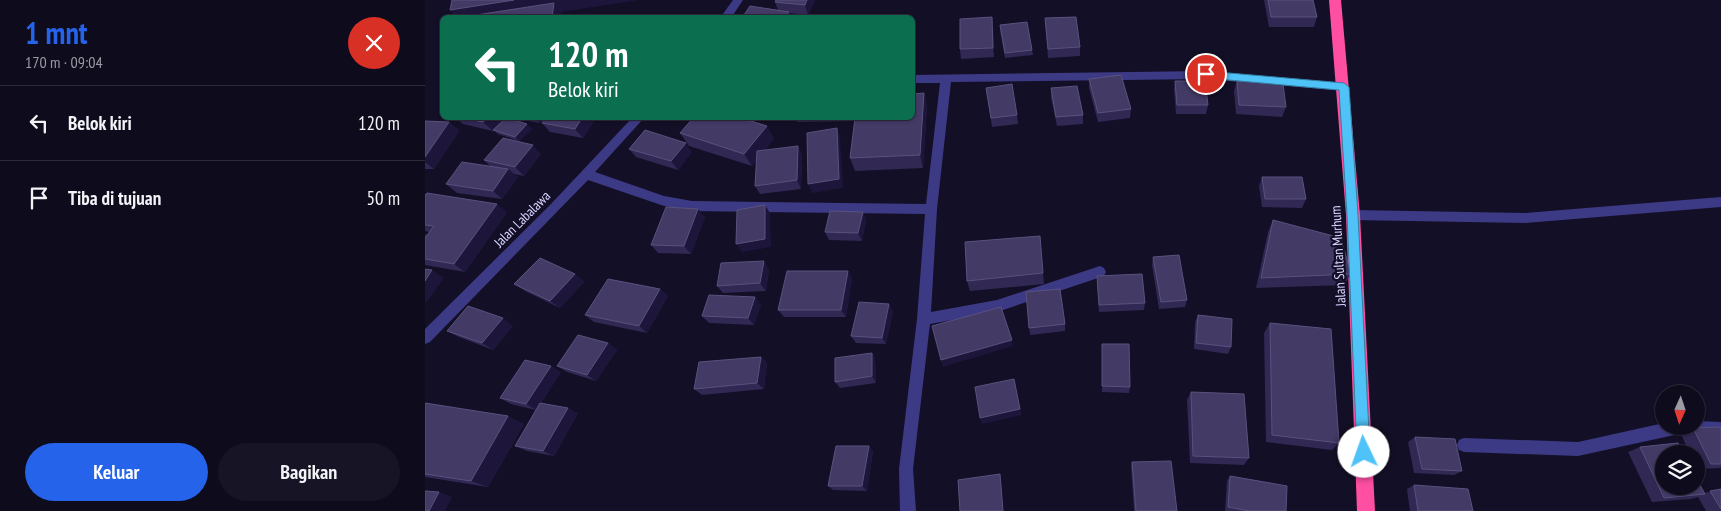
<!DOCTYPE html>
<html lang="id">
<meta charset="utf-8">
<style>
:root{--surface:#0e0b1c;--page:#171425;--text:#f1f3f6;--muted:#9b9ba3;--line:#2e2b3b;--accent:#2563eb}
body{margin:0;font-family:"PT Sans Narrow",sans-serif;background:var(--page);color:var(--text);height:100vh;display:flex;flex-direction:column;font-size:19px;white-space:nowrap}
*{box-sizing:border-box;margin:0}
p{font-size:16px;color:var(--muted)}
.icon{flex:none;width:28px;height:28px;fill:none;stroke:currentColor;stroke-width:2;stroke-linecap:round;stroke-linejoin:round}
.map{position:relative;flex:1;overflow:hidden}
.sheet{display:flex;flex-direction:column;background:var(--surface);width:425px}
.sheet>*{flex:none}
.guide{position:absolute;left:15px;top:15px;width:475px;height:105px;border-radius:8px;box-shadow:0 1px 4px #0004,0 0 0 1px var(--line);background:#0b6e4f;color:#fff;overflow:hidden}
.needle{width:32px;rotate:183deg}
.tools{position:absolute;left:1230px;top:385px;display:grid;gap:10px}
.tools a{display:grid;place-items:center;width:50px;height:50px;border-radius:50%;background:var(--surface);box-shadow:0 1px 4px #0004,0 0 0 1px var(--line);font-size:25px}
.pin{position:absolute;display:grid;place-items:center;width:42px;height:42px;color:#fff;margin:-21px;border:2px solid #fff;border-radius:50%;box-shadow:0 1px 5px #0007}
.me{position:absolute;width:55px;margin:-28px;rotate:357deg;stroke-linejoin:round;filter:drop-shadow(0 0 4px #0008)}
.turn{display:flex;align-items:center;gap:18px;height:105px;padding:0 25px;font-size:22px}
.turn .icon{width:65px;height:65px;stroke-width:2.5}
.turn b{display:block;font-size:35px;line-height:42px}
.round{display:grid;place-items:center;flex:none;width:52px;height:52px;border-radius:26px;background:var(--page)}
.headline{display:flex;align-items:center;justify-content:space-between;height:85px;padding:0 25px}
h1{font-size:30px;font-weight:700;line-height:38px;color:var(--accent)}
.cta{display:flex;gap:10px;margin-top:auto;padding:10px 25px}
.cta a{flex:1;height:58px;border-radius:30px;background:var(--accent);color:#fff;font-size:20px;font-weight:700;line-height:58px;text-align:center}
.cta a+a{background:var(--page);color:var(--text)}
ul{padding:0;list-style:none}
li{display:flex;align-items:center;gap:15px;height:75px;padding:0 25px;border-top:1px solid var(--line)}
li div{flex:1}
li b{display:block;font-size:19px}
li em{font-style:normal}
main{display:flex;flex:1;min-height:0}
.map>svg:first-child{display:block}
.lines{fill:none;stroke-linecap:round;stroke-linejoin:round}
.minor{fill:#3d3a85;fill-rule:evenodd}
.highway{fill:#ff4fa3;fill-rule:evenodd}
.wall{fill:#312854}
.shaded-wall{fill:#1d163a}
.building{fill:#433a66;stroke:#5a527e}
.route{fill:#4fc3f7;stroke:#337fa1}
.labels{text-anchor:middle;stroke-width:4.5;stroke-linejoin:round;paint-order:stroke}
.street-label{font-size:14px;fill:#d9d4ff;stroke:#130f26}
</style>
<main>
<section class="sheet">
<div class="headline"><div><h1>1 mnt</h1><p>170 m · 09:04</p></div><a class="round" style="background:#d93025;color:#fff"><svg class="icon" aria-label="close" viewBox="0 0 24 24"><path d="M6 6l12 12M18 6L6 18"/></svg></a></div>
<ul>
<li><svg class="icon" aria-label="left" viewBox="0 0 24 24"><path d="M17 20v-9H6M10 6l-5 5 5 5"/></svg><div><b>Belok kiri</b></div><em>120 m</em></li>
<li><svg class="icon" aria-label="arrive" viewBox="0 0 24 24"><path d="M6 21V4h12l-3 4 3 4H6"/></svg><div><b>Tiba di tujuan</b></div><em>50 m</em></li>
</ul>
<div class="cta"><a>Keluar</a><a>Bagikan</a></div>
</section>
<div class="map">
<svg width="1296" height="511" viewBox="0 0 1296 511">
<rect width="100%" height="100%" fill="#130f26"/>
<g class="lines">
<!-- minor -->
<path class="minor" d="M308 0H318L306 18H295Z
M781 71 919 83 924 87 919 91 781 79 526 82 512 209 506 312 572 300 675 266 679 268 681 272 679 276 572 312 505 324 488 469 491 511H475L474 469 492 319 500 214 267 211 239 206 163 180 5 342 0 344V329L125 205 207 118H219L170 172 239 196 267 201 501 204 515 83H488V75Z
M1296 197V207L1100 223 928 220 924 219 922 215 924 211 928 210 1100 213Z
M1271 421 1296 422V436L1254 434 1153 456 1039 452 1034 450 1032 445 1034 440 1039 438 1153 442 1239 423V426H1271Z"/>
<!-- highway -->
<path class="highway" d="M904 0H916L935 215 950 511H932L921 215Z"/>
</g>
<!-- wall -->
<path class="wall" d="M390 0 383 15 364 13 353 10 350 2Z
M839 0H888L892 17 889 27H844Z
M620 18 655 47V56L623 58Z
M568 27 569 57 536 59 535 49Z
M575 30 607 50 608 55 580 58Z
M664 79 706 109 705 118 673 122 664 88Z
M750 81 783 105 781 114H751L749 90Z
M812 81 861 107 857 117 811 114 809 91Z
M561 88 592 115 593 124 567 127Z
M626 88 658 115V124L632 126 626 98Z
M499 93 502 106 498 168 430 171 425 158 430 121 372 122 370 118H488Z
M31 118H120L115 123 89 119 107 129 94 141 73 134 69 130 68 131 38 124Z
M0 121 24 122 34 131 9 169H0Z
M169 121 158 138 125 132 117 123Z
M255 133 349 138 340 150 377 154 376 189 335 194 330 186 332 160 327 166 264 146Z
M204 149 267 152 253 170 211 157Z
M116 154 99 176 88 174 93 177 77 199 32 193 21 184 65 166 59 160Z
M837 177 881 199 877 208 837 207 834 186Z
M0 195 82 212 40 272 0 265V234L2 235 4 232 0 231Z
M438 212 441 220 437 241 404 240 400 232Z
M280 217 266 254 233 253 226 245Z
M848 220 926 274 919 285 831 288 843 232Z
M728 257 762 300 760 307 734 309 727 265Z
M344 269 341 291 298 293 292 286Z
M618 273 619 284 545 291 542 281Z
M150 274 159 282 135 308 100 291 89 284Z
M672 276 720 303 719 310 674 312 672 284Z
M427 278 421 317H359L353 310Z
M235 289 243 296 222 333 169 322 160 315Z
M601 292 640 324V331L605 335Z
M336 304 329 325 284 323 277 316Z
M468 311 461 344 431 343 426 336Z
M773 315 806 347 803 354 769 349 770 322Z
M845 323 914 443 907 450 841 442 839 333Z
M88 326 68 350 34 337 22 331Z
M183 343 192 350 171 381 142 372 132 366Z
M677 344 705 387 704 393 677 392Z
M447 353 450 359 451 383 415 388 410 382Z
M336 357 342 363 339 389 277 395 269 389Z
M136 372 116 403 153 413 129 456 102 451 90 446 111 410 86 404 75 398Z
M766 392 824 458 819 465 765 463 762 400Z
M0 403 99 424 63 487 0 477Z
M1296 427V468L1272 469 1271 466V454H1265L1256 434 1268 428Z
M990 437 1037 471 1029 475 989 473 983 442Z
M444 446 448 451 442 491 408 490 403 486Z
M1215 447 1279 493 1296 489V511H1281L1273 497 1266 499 1227 502 1203 452Z
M707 462 752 511H709L706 467Z
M805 476 861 511H800L802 481Z
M989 485 1048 511H985L982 489Z"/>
<!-- shaded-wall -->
<path class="shaded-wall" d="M89 0H214L136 12 139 18H32L25 10Z
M382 0H390L383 15 380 5Z
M364 12 366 18H360Z
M567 17 568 27 569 57 568 48Z
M499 93 502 106 498 168 495 155Z
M63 118H80L68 131 58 122Z
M110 118H120L115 123Z
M157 118H165L169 121 158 138 150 129Z
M24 122 34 131 9 169 0 162V157Z
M102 124 107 129 94 141 90 137Z
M342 126 349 138 327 166 319 154Z
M412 128 415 137 418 188 387 193 383 184Z
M261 143 267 152 253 170 246 161Z
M108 145 116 154 99 176 90 167Z
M373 146 377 154 376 189 372 180Z
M83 169 93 177 77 199 68 191Z
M72 204 82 212 40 272 29 264Z
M340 205 345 213 346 247 317 252 311 244Z
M273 209 280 217 266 254 259 246Z
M438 212 441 220 437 241 433 233Z
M339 261 344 269 341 291 335 283Z
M7 270 19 278 1 303 0 302V281Z
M423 271 427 278 421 317 416 310Z
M150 274 159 282 135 308 125 301Z
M235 289 243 296 222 333 214 326Z
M330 297 336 304 329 325 323 318Z
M464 304 468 311 461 344 457 338Z
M78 318 88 326 68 350 57 343Z
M587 340 588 346 518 367 516 360Z
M183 343 192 350 171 381 162 375Z
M447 353 450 359 451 383 447 376Z
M336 357 342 363 339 389 332 383Z
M126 366 136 372 112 410 101 404Z
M143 408 153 413 129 456 118 451Z
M595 409 597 415 557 424 555 418Z
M83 416 99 424 63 487 46 481Z
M444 446 448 451 442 491 437 486Z
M575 474 576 479 579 511H578Z
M14 492 27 497 20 511H4Z"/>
<!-- building -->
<path class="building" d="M27 0H89L25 10Z
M351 0H382L380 5 350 2Z
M843 0H888L892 17H846Z
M129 3 127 18H32Z
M325 6 364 12 360 18H317Z
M567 17 568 48 535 49V19Z
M651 17 655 47 623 49 620 18Z
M602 22 607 50 580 53 575 25Z
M696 75 706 109 673 113 664 79Z
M750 81H780L783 105H752Z
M812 81 858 84 861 107 814 105Z
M587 84 592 115 566 118 561 88Z
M652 86 658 115 631 117 626 88Z
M499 93 495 155 425 158 430 118H488V94Z
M39 118H63L58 122Z
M81 118H83L102 124 90 137 68 130Z
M121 118H157L150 129 117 123Z
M268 118H316L342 126 319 154 255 133Z
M0 121 24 122 0 157Z
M412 128 414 179 383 184 382 133Z
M220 130 261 143 246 161 204 149Z
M78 138 108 145 90 167 59 160Z
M373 146 372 180 330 186 332 151Z
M37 162 83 169 68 191 21 184Z
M837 177H877L881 199H840Z
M2 193 72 204 29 264 0 259V238L9 226 0 225V195Z
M340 205V239L311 244 312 210Z
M241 207 273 209 259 246 226 245Z
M405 211 438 212 433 233 400 232Z
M848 220 916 238 926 274 836 278Z
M615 236 618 273 542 281 540 242Z
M754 255 762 300 736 302 728 257Z
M115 258 150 274 125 301 89 284Z
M339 261 335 283 292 286 296 263Z
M0 269 7 270 0 281Z
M362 271H423L416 310H353Z
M717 274 720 303 674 305 672 276Z
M183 279 235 289 214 326 160 315Z
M635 289 640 324 604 328 601 292Z
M284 295 330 297 323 318 277 316Z
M434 302 464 304 457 338 426 336Z
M43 306 78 318 57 343 22 331Z
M576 307 587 340 516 360 507 326Z
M773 315 807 319 806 347 771 343Z
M845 323 906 329 914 443 847 435Z
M153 335 183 343 162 375 132 366Z
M677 344H704L705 387 677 386Z
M447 353V376L410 382V358Z
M336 357 332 383 269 389 274 362Z
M100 360 126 366 101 404 75 398Z
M589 379 595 409 555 418 550 387Z
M766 392 819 394 824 458 768 456Z
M0 403 83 416 46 481 0 474Z
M115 403 143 408 118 451 90 446Z
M1296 427V464H1286L1268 428Z
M990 437 1030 439 1037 471 997 469Z
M1253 443 1258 454H1239V486H1271V478L1280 494 1239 498 1215 447Z
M411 446H444L437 486H403Z
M746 461 752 511H711L707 462Z
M575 474 578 511H535L533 480Z
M805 476 862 486 861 511H824L803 507Z
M989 485 1043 489 1048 511H993Z
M1296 489V509L1285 491Z
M0 491 14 492 4 511H0Z"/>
<!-- route -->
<path class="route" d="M781 71 919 83 924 87 933 215 945 452 943 457 939 458 934 457 932 452 922 215 914 90 781 78 776 74Z"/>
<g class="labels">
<!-- street labels -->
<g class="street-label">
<text transform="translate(97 219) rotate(-45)" y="5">Jalan Labalawa</text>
<text transform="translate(913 256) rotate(-93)" y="5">Jalan Sultan Murhum</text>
</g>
</g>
</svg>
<div class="tools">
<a><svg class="needle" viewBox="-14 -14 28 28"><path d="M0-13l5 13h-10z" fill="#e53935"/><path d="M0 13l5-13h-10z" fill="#9b9ba3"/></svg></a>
<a><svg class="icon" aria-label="layers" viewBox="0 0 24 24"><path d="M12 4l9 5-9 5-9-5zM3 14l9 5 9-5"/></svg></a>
</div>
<div class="pin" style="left:781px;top:74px;background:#d93025"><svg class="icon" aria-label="arrive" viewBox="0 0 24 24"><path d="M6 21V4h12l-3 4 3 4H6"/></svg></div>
<svg class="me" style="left:939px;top:452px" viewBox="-20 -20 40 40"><circle r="19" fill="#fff"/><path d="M0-13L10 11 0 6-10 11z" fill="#4fc3f7"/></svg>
<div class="guide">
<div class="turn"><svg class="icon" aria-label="left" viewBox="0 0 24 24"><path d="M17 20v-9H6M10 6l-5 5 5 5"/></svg><div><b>120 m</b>Belok kiri</div></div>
</div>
</div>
</main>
